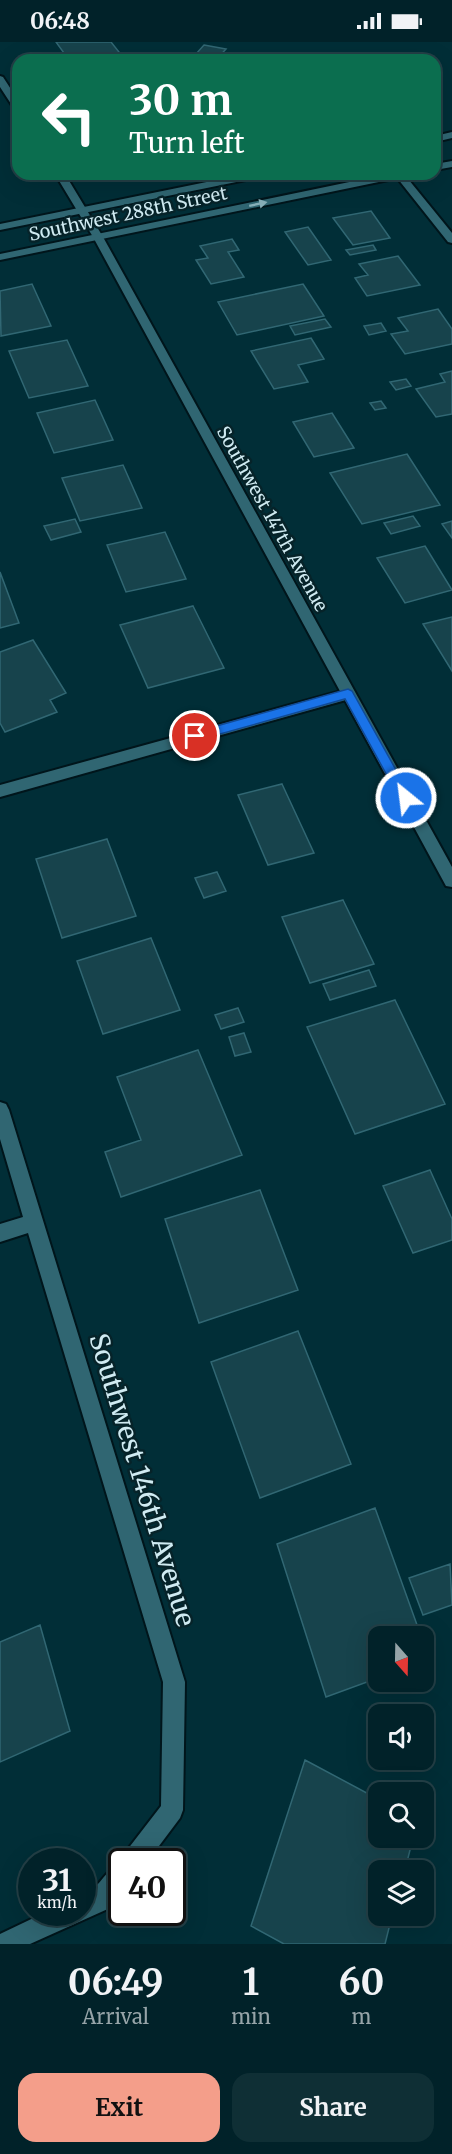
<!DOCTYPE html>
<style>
:root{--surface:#012229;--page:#0f2f35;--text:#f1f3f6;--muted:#96a4a8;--line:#233f46;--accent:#f49e8a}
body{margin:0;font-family:Merriweather,serif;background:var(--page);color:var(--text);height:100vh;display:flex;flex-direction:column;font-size:22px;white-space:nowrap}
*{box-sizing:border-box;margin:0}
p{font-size:20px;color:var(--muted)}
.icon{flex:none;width:33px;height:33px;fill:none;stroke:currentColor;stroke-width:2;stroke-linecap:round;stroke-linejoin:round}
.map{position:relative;height:1902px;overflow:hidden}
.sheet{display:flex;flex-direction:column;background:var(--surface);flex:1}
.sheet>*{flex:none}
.guide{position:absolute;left:12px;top:12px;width:429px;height:126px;border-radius:18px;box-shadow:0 6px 24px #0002,0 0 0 2px var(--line);background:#0b6e4f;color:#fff;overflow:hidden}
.needle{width:39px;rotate:160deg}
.controls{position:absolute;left:368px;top:1584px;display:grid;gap:12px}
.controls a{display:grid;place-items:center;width:66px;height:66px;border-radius:12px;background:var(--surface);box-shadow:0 6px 24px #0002,0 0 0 2px var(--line);font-size:30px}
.speed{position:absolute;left:18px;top:1806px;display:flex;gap:12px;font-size:30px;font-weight:700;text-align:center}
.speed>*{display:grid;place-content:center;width:78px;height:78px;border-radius:50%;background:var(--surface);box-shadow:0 6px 24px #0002,0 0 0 2px var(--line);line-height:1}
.speed small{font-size:15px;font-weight:400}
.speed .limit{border:3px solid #111;border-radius:9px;background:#fff;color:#111}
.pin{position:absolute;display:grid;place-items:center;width:51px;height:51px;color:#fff;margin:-26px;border:3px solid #fff;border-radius:50%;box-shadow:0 2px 6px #0007}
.me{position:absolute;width:66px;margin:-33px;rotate:331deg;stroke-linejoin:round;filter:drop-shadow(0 0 4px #0008)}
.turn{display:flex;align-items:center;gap:21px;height:126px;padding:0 18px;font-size:27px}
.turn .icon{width:78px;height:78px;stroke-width:2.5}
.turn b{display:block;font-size:42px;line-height:51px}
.eta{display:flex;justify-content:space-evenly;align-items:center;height:102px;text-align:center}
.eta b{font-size:36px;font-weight:700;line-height:42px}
.primary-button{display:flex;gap:12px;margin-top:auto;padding:12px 18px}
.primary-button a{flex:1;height:69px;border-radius:18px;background:var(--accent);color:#111;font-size:24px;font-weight:700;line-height:69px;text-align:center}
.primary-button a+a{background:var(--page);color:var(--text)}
.status{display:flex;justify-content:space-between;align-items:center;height:42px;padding:0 30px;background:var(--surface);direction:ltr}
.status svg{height:16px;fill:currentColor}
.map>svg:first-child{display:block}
.building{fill:#17434c;stroke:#316773;stroke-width:1.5}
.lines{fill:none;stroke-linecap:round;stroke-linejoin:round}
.minor-casing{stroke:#00151b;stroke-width:4}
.tertiary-casing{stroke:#00151b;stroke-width:4}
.secondary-casing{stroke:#00151b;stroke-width:4}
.minor{fill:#306672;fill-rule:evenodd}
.tertiary{fill:#306672;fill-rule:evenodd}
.secondary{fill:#306672;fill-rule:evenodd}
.oneway{fill:#88afb8}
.route{fill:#1a73e8;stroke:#114b97;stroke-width:1.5}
.labels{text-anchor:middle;stroke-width:5;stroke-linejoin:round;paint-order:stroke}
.far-street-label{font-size:18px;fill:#d0ebf2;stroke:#062329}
.near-street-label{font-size:26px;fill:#d0ebf2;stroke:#062329}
</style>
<div class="status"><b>06:48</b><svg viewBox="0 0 49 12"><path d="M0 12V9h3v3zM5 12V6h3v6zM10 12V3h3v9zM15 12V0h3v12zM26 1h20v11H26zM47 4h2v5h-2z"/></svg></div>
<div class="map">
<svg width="452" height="1902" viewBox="0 0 452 1902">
<rect width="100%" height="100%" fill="#012e37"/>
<!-- building -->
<path class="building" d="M56 0H111L119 10 115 11 118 15 101 18H69Z
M204 3 226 7 216 18 195 13Z
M371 169 390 196 353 203 333 176Z
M308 185 331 218 308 223 285 190Z
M232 197 239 208 228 210 244 235 211 242 196 218 208 216 200 204Z
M373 203 376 208 350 213 346 208Z
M398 214 420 243 367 254 355 236 368 233 359 222Z
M32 242 51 284 1 294 0 249Z
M303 242 324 274 237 293 218 260Z
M438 267 452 287V302L405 312 391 292 408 289 398 276Z
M325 277 331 285 295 293 290 284Z
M381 281 386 289 369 293 364 284Z
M311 296 324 317 298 323 308 340 274 347 251 309Z
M67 298 88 344 29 356 9 309Z
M452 329V372L436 375 416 347 445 340 440 332Z
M406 337 411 344 396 348 390 340Z
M95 358 113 398 54 411 37 371Z
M381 359 386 366 375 368 370 361Z
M332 371 354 406 314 415 293 380Z
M407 412 440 463 362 482 330 431Z
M123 423 142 466 80 479 62 436Z
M413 474 420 484 391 492 384 481Z
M75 477 81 490 51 498 44 484Z
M452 479V496L442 482Z
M165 490 186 537 126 550 107 503Z
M425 504 452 548 405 561 377 516Z
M0 530 19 581 0 586Z
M193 564 224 626 148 646 120 583Z
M452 575V629L423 582Z
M33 598 66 651 50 658 57 670 5 690 0 681V610Z
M282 742 314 811 268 823 238 753Z
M107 797 136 874 62 896 36 817Z
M217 830 226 849 204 856 195 836Z
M343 858 374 922 310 941 282 875Z
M151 896 180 968 103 992 77 919Z
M369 928 376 944 330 958 323 942Z
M395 958 445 1062 355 1092 307 985Z
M238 966 244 980 221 987 215 973Z
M244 991 251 1010 235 1014 229 995Z
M198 1008 242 1113 121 1155 105 1110 141 1098 117 1035Z
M430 1128 452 1177V1198L413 1211 383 1144Z
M260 1148 298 1248 199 1281 165 1177Z
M298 1289 351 1422 260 1456 211 1320Z
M375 1466 421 1594H378V1636L326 1655 277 1502Z
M450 1522 452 1563 423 1573 409 1536Z
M40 1583 70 1689 0 1720V1600Z
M305 1718 378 1757V1796H413L405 1828H378V1874H392L385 1902H284L251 1884Z"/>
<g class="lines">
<defs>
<path id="minor" d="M394 132H404L452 191V201L448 200Z
M348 647 355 652 353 656 0 755V743Z
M0 1060 6 1062 9 1068 185 1640 183 1768 180 1776 147 1820H122V1852L110 1866 30 1902H0V1892L46 1870H82V1854C100 1847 104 1828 121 1821L124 1812 161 1764 163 1640 28 1191 0 1200V1182L23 1175 0 1097Z"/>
<path id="tertiary" d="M0 34 3 35 18 58V69L15 68 0 45Z
M55 132H65L103 195 452 825V845L446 844 93 195Z"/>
<path id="secondary" d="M452 90V96L435 100V94Z
M452 119V125L435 128V122Z
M246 132H266L261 135 0 188V182Z
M388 132H408L403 135 0 218V212Z"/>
</defs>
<!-- minor casing -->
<use href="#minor" class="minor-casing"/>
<!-- tertiary casing -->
<use href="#tertiary" class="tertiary-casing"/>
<!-- secondary casing -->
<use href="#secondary" class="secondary-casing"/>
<!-- minor -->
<use href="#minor" class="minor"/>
<!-- tertiary -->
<use href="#tertiary" class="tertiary"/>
<!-- secondary -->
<use href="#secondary" class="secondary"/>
</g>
<!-- one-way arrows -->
<defs><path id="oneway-solid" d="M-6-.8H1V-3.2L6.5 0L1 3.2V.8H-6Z" transform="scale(1.5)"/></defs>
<use class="oneway" href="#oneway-solid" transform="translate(258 162) rotate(-12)"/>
<!-- route -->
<path class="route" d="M348 647 352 649 410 753 412 756 410 759H401L345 657 195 699 189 694 195 690Z"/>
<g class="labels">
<!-- far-street labels -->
<g class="far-street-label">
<text transform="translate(128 172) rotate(-12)" y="6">Southwest 288th Street</text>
<text transform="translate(272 477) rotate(61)" y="6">Southwest 147th Avenue</text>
</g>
<!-- near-street labels -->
<g class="near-street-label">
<text transform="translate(142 1438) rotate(73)" y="9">Southwest 146th Avenue</text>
</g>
</g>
</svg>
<div class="controls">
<a><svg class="needle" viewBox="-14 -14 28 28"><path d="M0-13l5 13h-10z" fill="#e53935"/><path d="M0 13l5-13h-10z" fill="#96a4a8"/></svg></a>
<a><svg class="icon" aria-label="sound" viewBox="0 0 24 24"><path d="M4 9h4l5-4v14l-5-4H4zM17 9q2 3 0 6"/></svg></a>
<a><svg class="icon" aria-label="search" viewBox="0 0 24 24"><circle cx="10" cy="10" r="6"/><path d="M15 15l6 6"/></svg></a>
<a><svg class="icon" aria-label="layers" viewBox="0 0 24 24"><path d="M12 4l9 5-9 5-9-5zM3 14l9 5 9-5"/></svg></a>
</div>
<div class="speed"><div>31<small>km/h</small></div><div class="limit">40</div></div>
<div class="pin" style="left:195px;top:694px;background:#d93025"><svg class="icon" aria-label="arrive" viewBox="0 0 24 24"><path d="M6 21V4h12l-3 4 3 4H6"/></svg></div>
<svg class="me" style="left:406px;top:756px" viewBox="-20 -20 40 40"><circle r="17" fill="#1a73e8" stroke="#fff" stroke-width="3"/><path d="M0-11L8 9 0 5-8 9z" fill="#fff"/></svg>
<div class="guide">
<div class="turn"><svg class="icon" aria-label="left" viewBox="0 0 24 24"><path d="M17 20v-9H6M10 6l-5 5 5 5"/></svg><div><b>30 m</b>Turn left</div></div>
</div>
</div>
<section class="sheet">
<div class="eta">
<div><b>06:49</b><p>Arrival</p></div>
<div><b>1</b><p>min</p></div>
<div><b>60</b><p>m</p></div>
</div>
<div class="primary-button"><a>Exit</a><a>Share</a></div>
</section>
